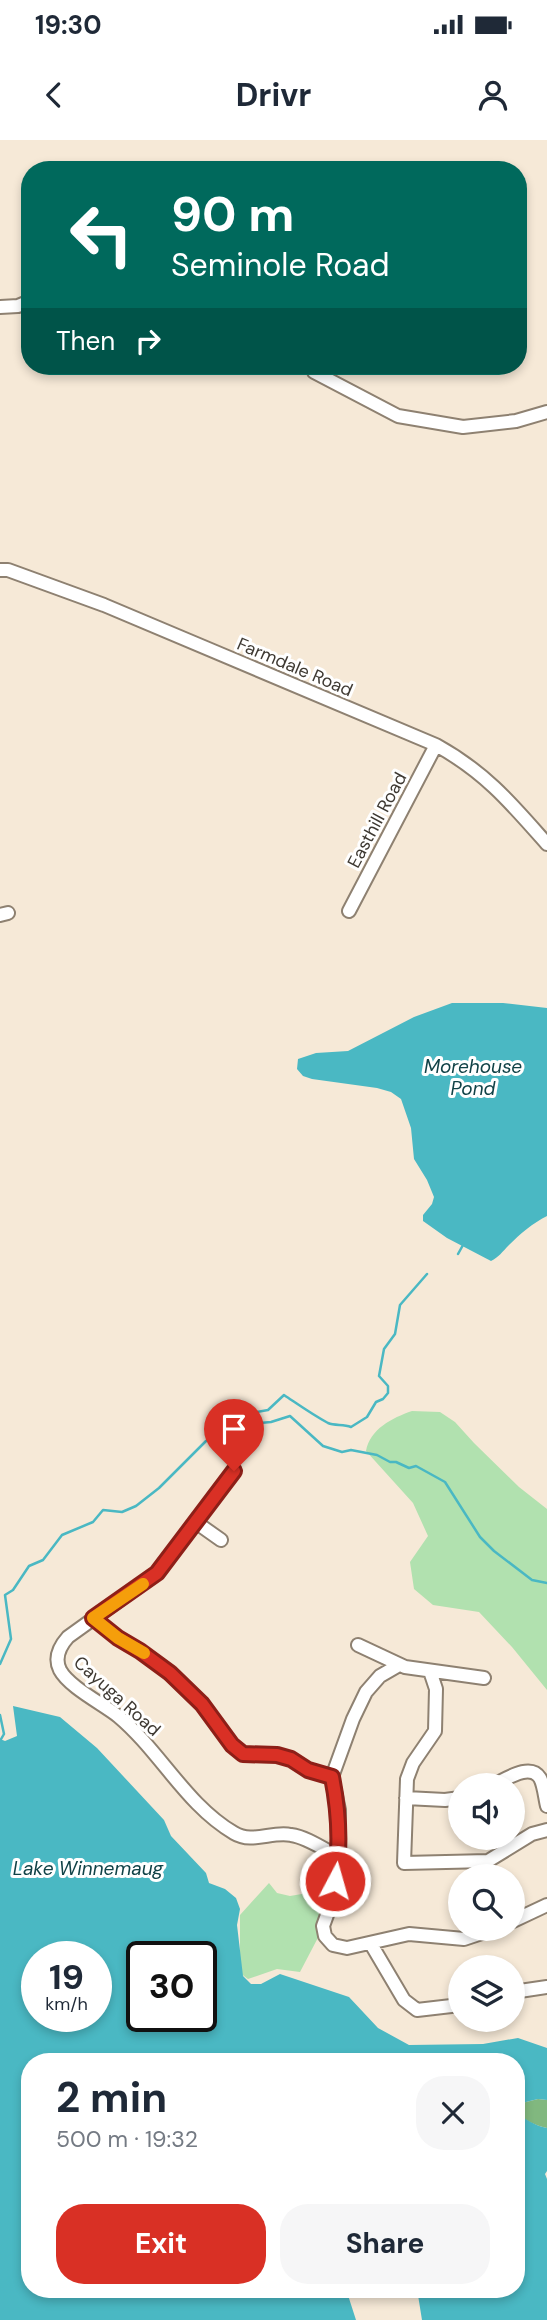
<!DOCTYPE html>
<meta charset="utf-8">
<style>
:root{--surface:#fff;--page:#f6f6f7;--text:#1f2937;--muted:#747a83;--accent:#d93025}
body{margin:0;font-family:"DM Sans",sans-serif;background:var(--page);color:var(--text);height:100vh;display:flex;flex-direction:column;font-size:26px;white-space:nowrap}
*{box-sizing:border-box;margin:0}
p{font-size:23px;color:var(--muted)}
.icon{flex:none;width:38px;height:38px;fill:none;stroke:currentColor;stroke-width:2;stroke-linecap:round;stroke-linejoin:round}
.map{position:relative;flex:1;overflow:hidden}
.details{position:absolute;left:21px;top:1913px;width:504px;height:245px;display:flex;flex-direction:column;background:var(--surface);border-radius:28px;box-shadow:0 4px 10px #0003}
.details>*{flex:none}
.top-card{position:absolute;left:21px;top:21px;width:506px;height:214px;border-radius:28px;box-shadow:0 4px 10px #0003;background:#00695c;color:#fff;overflow:hidden}
.buttons{position:absolute;left:448px;top:1633px;display:grid;gap:14px}
.buttons a{display:grid;place-items:center;width:77px;height:77px;border-radius:50%;background:var(--surface);box-shadow:0 4px 10px #0003;font-size:35px}
.speed{position:absolute;left:21px;top:1801px;display:flex;gap:14px;font-size:35px;font-weight:700;text-align:center}
.speed>*{display:grid;place-content:center;width:91px;height:91px;border-radius:50%;background:var(--surface);box-shadow:0 4px 10px #0003;line-height:1}
.speed small{font-size:18px;font-weight:400}
.speed .limit{border:4px solid #111;border-radius:10px;background:#fff;color:#111}
.pin{position:absolute;display:grid;place-items:center;width:60px;height:60px;color:#fff;margin:-72px -30px;border-radius:50% 50% 50% 0;rotate:-45deg;box-shadow:0 0 7px #0007}
.pin .icon{rotate:45deg}
.me{position:absolute;width:77px;margin:-38px;rotate:6deg;stroke-linejoin:round;filter:drop-shadow(0 0 5px #0008)}
.turn{display:flex;align-items:center;gap:24px;height:147px;padding:0 35px;font-size:32px}
.turn .icon{width:91px;height:91px;stroke-width:2.5}
.turn b{display:block;font-size:49px;line-height:60px}
.then{display:flex;align-items:center;height:66px;padding:0 35px;background:#0003;gap:14px;font-size:26px}
.round{display:grid;place-items:center;flex:none;width:74px;height:74px;border-radius:28px;background:var(--page)}
.overview{display:flex;align-items:center;justify-content:space-between;height:119px;padding:0 35px}
h1{font-size:42px;font-weight:700;line-height:52px}
.action{display:flex;gap:14px;margin-top:auto;padding:14px 35px}
.action a{flex:1;height:80px;border-radius:28px;background:var(--accent);color:#fff;font-size:28px;font-weight:700;line-height:80px;text-align:center}
.action a+a{background:var(--page);color:var(--text)}
.status{display:flex;justify-content:space-between;align-items:center;height:49px;padding:0 35px;background:var(--surface);direction:ltr}
.status svg{height:19px;fill:currentColor}
header{display:flex;justify-content:space-between;align-items:center;height:91px;padding:0 35px;background:var(--surface);font-size:32px;font-weight:700}
.map>svg:first-child{display:block}
.green{fill:#b1e1af}
.forest{fill:#81b87f}
.water{fill:#4ab8c3;fill-rule:evenodd}
.lines{fill:none;stroke-linecap:round;stroke-linejoin:round}
.stream{stroke:#4ab8c3;stroke-width:2.5}
.minor-casing{stroke:#8e8171;stroke-width:16}
.minor{stroke:#fff;stroke-width:12}
.route-casing{stroke:#8d1f18;stroke-width:18}
.route{stroke:#d93025;stroke-width:12}
.slow{stroke:#f59e0b;stroke-width:12}
.labels{text-anchor:middle;stroke-width:6;stroke-linejoin:round;paint-order:stroke}
.street-label{font-size:18px;fill:#3e3932;stroke:#fff}
.water-label{font-size:19px;font-style:italic;fill:#104247;stroke:#fff}
</style>
<div class="status"><b>19:30</b><svg viewBox="0 0 49 12"><path d="M0 12V9h3v3zM5 12V6h3v6zM10 12V3h3v9zM15 12V0h3v12zM26 1h20v11H26zM47 4h2v5h-2z"/></svg></div>
<header><svg class="icon" aria-label="back" viewBox="0 0 24 24"><path d="M15 5l-7 7 7 7"/></svg>Drivr<svg class="icon" aria-label="person" viewBox="0 0 24 24"><circle cx="12" cy="8" r="4"/><path d="M4 21q1-7 8-7t8 7"/></svg></header>
<div class="map">
<svg width="547" height="2180" viewBox="0 0 547 2180">
<rect width="100%" height="100%" fill="#f6e9d7"/>
<!-- green -->
<path class="green" d="M412 1271 440 1272 455 1282 474 1303 519 1347 547 1369V1550L512 1507 479 1472 433 1465 414 1449 410 1422 428 1396 413 1363 366 1311C370 1289 392 1278 412 1271Z
M269 1743 277 1753 290 1756 331 1749 333 1769 300 1832 277 1829 248 1839 240 1833V1775Z"/>
<!-- forest -->
<path class="forest" d="M538 1959 547 1960V1988C536 1986 523 1980 516 1971L518 1964Z"/>
<!-- water -->
<path class="water" d="M452 863H503L547 868V1076C533 1083 520 1094 509 1105 502 1112 499 1117 491 1121L447 1098 423 1081V1075L432 1064 434 1057 427 1040 414 1019 411 988 401 959 391 952 377 948 312 939 303 936 297 929 298 919 316 913 348 911 414 877Z
M13 1566 60 1577 97 1608 164 1680 171 1696 206 1733 209 1743 225 1749 236 1758 240 1769 237 1785 243 1836 251 1844H261L280 1834 349 1857 378 1888 409 1905 483 1904 518 1898 547 1908V1960L538 1959 518 1964 516 1968V1922H30V2149H346L356 2180H0V1599L5 1601 17 1596ZM37 1816H96V1876H37ZM142 1816H201V1876H142Z
M516 1971C523 1979 536 1986 547 1988V2031L545 2034 547 2039V2180H422L417 2149H516Z"/>
<g class="lines">
<!-- stream -->
<path class="stream" d="M458 1114 463 1105
M247 1284 271 1282 290 1276 323 1306 342 1312 351 1310 377 1315 390 1322H396L409 1328 416 1326 445 1342 480 1397 494 1411 532 1440 547 1443
M0 1524 11 1499 5 1455 13 1450 29 1426 43 1420 62 1395 93 1382 103 1370 122 1372 136 1366 159 1348 206 1301 240 1293 244 1290 251 1273 268 1270 284 1255C299 1265 313 1275 328 1283 335 1286 343 1284 351 1287L367 1277 376 1262 383 1259 388 1253V1246L379 1236 384 1209 395 1194 400 1165 427 1134
M0 1575 4 1594 0 1601"/>
<defs>
<path id="minor" d="M0 167 18 166 30 161
M314 232 398 276 463 287 516 281 547 272
M0 430H8L104 465 436 605C485 632 511 663 547 704
M349 771 436 605
M0 775 8 773
M234 1331 157 1433 68 1497C60 1506 54 1518 60 1530 69 1547 103 1564 118 1576 160 1611 186 1665 234 1693 252 1704 272 1691 291 1695 307 1697 325 1710 339 1717
M197 1383 221 1400
M93 1478 118 1498 140 1511 170 1533 202 1564 232 1605 243 1614 277 1615 291 1619 308 1630 332 1637
M358 1505 405 1527 484 1538
M399 1525 380 1536 366 1552 353 1579 332 1637 339 1670V1717L331 1764 323 1786 325 1796 333 1805 347 1808 409 1794 464 1799 497 1788
M430 1531 436 1549 435 1591 413 1623 407 1639 404 1723 488 1721 532 1694 547 1690
M493 1645C505 1640 530 1622 540 1638 544 1645 545 1658 547 1666
M406 1658 445 1660 460 1658
M513 1781 547 1765
M371 1804 404 1860 417 1870 460 1865
M513 1852 547 1847"/>
</defs>
<!-- minor casing -->
<use href="#minor" class="minor-casing"/>
<!-- minor -->
<use href="#minor" class="minor"/>
</g>
<g class="lines">
<defs>
<path id="route" d="M234 1331 157 1433 93 1478 118 1498 140 1511 170 1533 202 1564 232 1605 243 1614 277 1615 291 1619 308 1630 332 1637C339 1672 341 1705 335 1741"/>
</defs>
<!-- route casing -->
<use href="#route" class="route-casing"/>
<!-- route -->
<use href="#route" class="route"/>
<!-- slow -->
<path class="slow" d="M143 1444 93 1478 118 1498 144 1513"/>
</g>
<g class="labels">
<!-- street labels -->
<g class="street-label">
<text transform="translate(295 527) rotate(23)" y="6">Farmdale Road</text>
<text transform="translate(377 680) rotate(-62)" y="6">Easthill Road</text>
<text transform="translate(117 1556) rotate(42)" y="6">Cayuga Road</text>
</g>
<!-- water labels -->
<g class="water-label">
<text x="473" y="933">Morehouse<tspan x="473" dy="22">Pond</tspan></text>
<text x="88" y="1735">Lake Winnemaug</text>
</g>
</g>
</svg>
<div class="buttons">
<a><svg class="icon" aria-label="sound" viewBox="0 0 24 24"><path d="M4 9h4l5-4v14l-5-4H4zM17 9q2 3 0 6"/></svg></a>
<a><svg class="icon" aria-label="search" viewBox="0 0 24 24"><circle cx="10" cy="10" r="6"/><path d="M15 15l6 6"/></svg></a>
<a><svg class="icon" aria-label="layers" viewBox="0 0 24 24"><path d="M12 4l9 5-9 5-9-5zM3 14l9 5 9-5"/></svg></a>
</div>
<div class="speed"><div>19<small>km/h</small></div><div class="limit">30</div></div>
<div class="pin" style="left:234px;top:1331px;background:#d93025"><svg class="icon" aria-label="arrive" viewBox="0 0 24 24"><path d="M6 21V4h12l-3 4 3 4H6"/></svg></div>
<svg class="me" style="left:335px;top:1741px" viewBox="-20 -20 40 40"><circle r="17" fill="#d93025" stroke="#fff" stroke-width="3"/><path d="M0-11L8 9 0 5-8 9z" fill="#fff"/></svg>
<div class="top-card">
<div class="turn"><svg class="icon" aria-label="left" viewBox="0 0 24 24"><path d="M17 20v-9H6M10 6l-5 5 5 5"/></svg><div><b>90 m</b>Seminole Road</div></div>
<div class="then">Then<svg class="icon" aria-label="right" viewBox="0 0 24 24"><path d="M7 20v-9h11M14 6l5 5-5 5"/></svg></div>
</div>
<section class="details">
<div class="overview"><div><h1>2 min</h1><p>500 m · 19:32</p></div><a class="round"><svg class="icon" aria-label="close" viewBox="0 0 24 24"><path d="M6 6l12 12M18 6L6 18"/></svg></a></div>
<div class="action"><a>Exit</a><a>Share</a></div>
</section>
</div>
